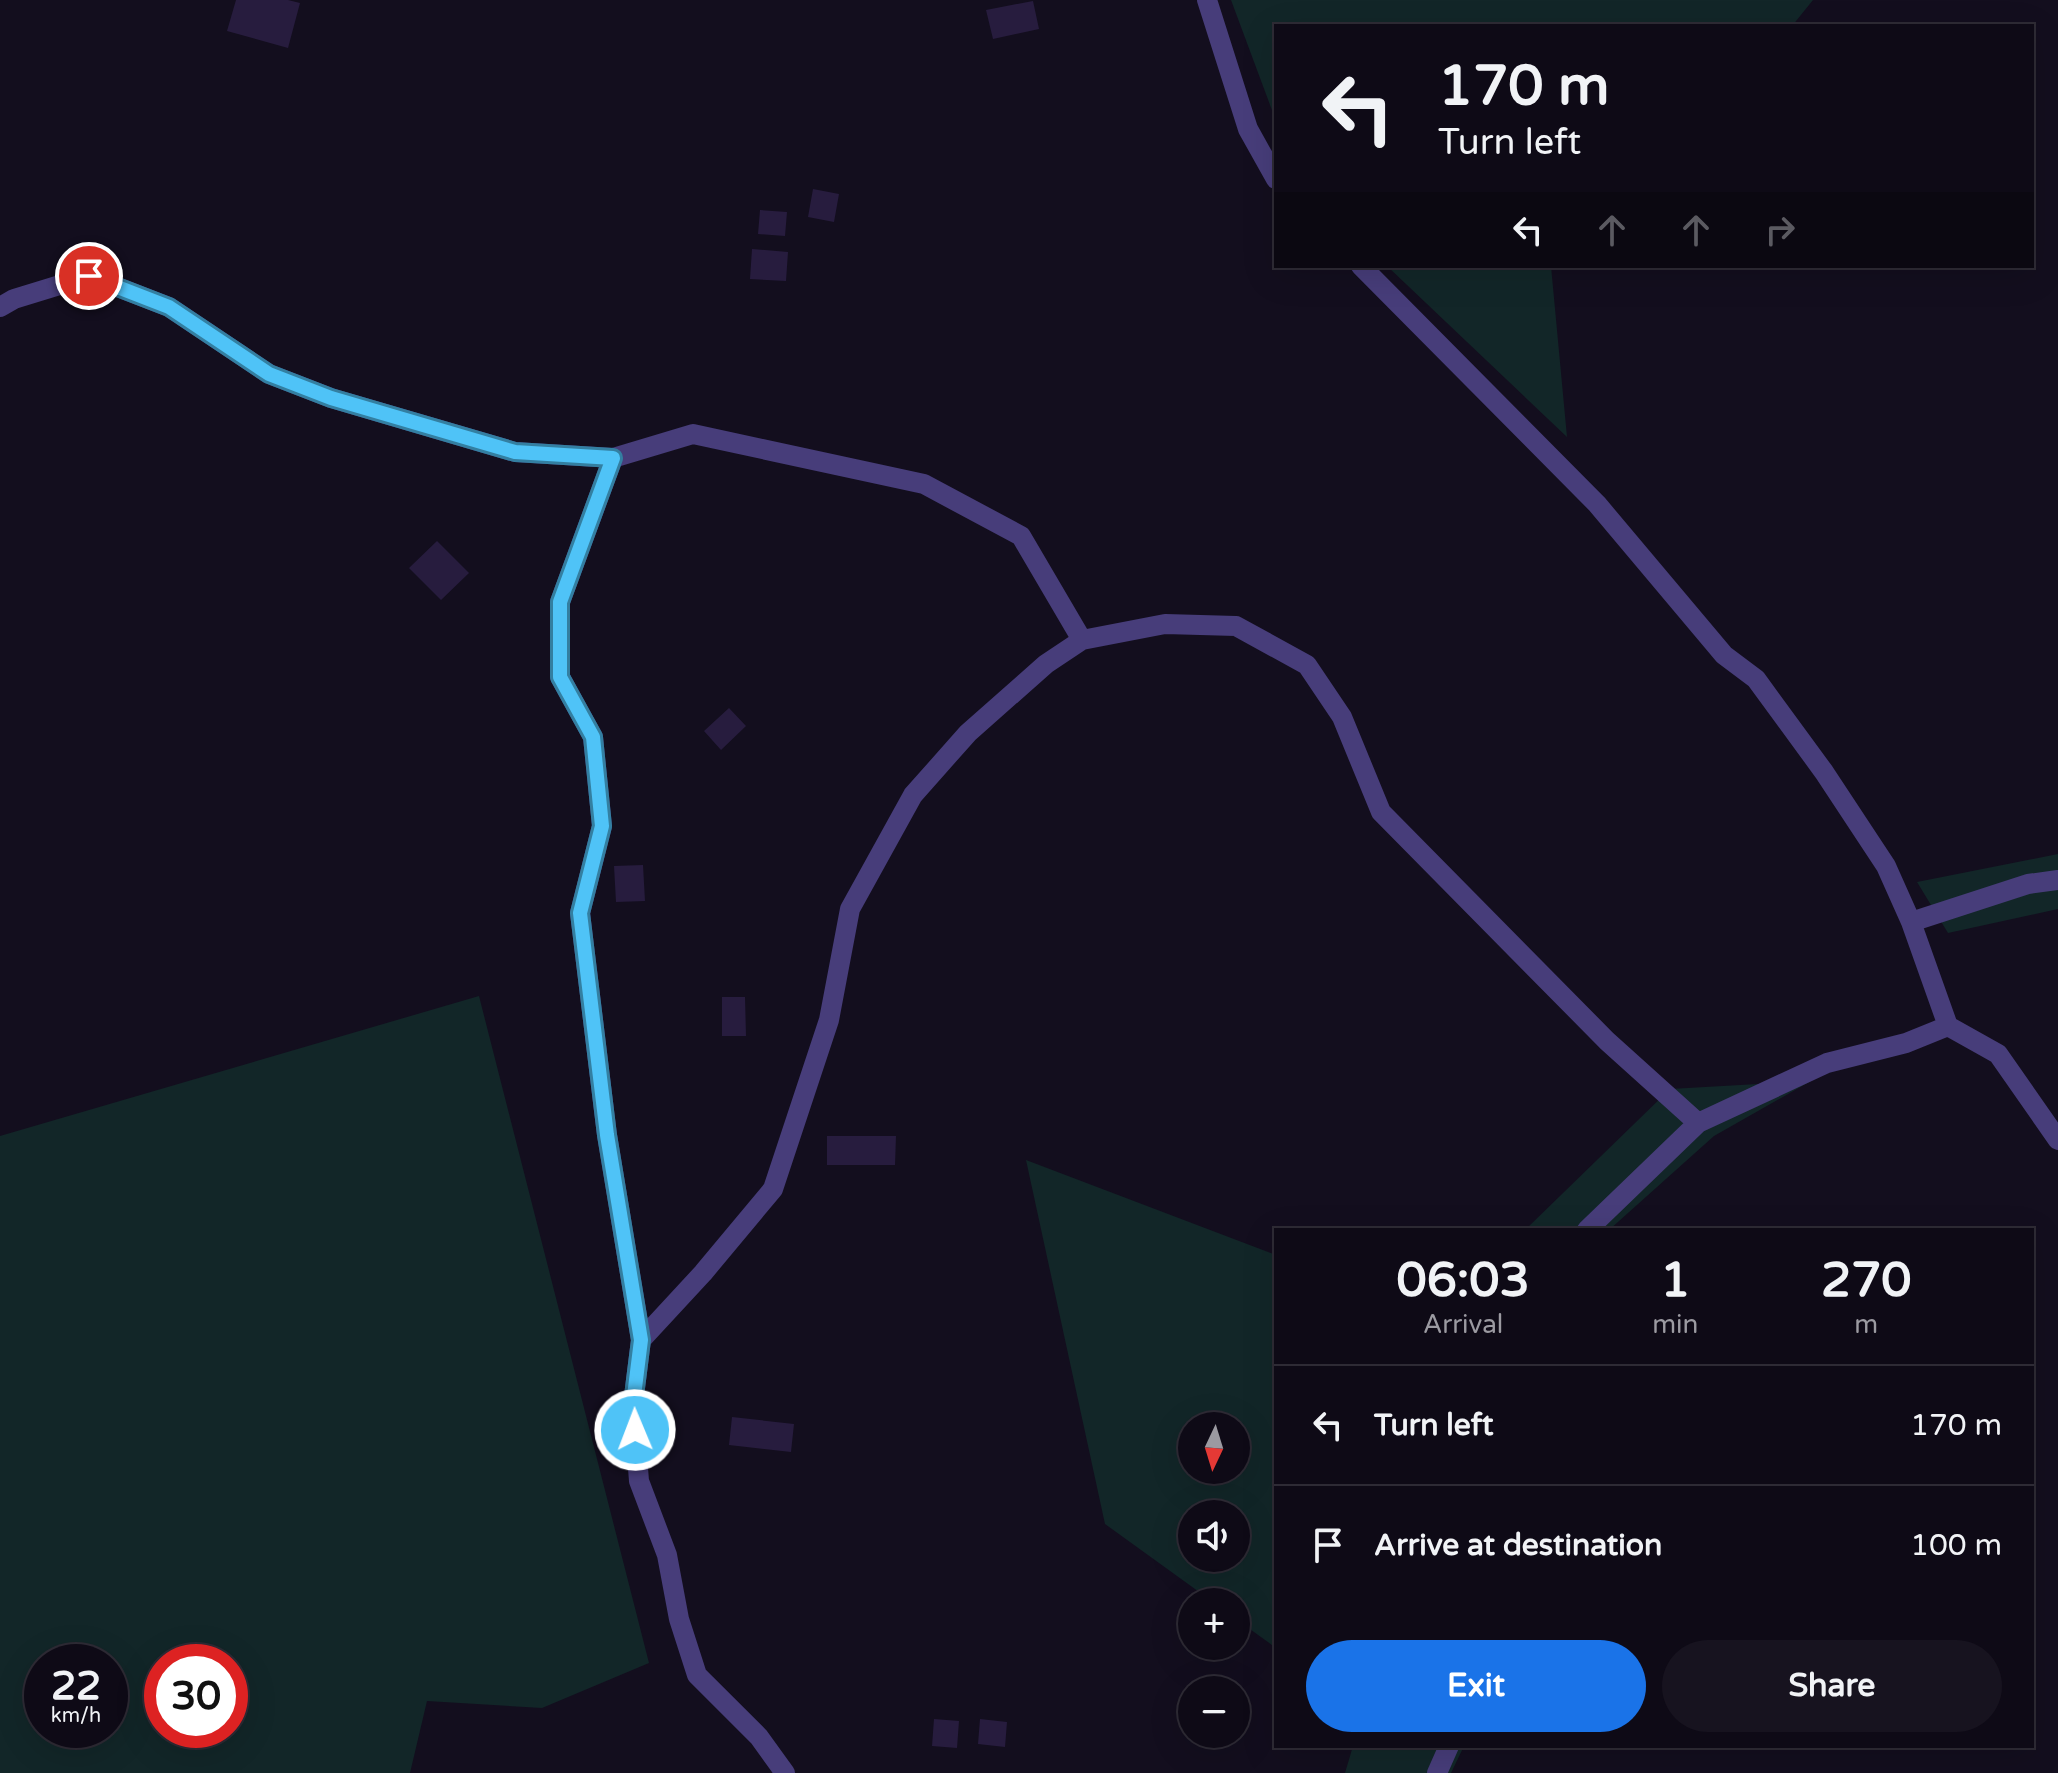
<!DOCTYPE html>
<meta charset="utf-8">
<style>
:root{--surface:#0e0a16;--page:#17131f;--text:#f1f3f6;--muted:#9b9aa1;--line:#2e2b35;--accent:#1a73e8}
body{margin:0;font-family:"Varela Round",sans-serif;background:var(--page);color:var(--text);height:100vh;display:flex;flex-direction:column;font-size:30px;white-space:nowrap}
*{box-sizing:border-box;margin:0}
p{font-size:26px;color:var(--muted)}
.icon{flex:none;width:44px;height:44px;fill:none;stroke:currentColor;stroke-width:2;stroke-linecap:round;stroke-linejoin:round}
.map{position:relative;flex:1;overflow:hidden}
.drawer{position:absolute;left:1274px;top:1228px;width:760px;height:520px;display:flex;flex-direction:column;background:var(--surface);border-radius:0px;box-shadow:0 8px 32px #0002,0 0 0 2px var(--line)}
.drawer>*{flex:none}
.top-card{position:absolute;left:1274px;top:24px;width:760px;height:244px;border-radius:0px;box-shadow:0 8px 32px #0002,0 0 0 2px var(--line);background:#0e0a16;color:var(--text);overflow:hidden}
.needle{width:52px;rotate:184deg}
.fabs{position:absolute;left:1178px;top:1412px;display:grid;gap:16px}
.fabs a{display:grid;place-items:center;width:72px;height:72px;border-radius:50%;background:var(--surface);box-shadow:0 8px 32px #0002,0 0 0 2px var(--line);font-size:40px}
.speed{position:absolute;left:24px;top:1644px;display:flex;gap:16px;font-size:40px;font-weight:700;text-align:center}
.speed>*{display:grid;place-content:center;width:104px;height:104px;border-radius:50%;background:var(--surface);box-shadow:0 8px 32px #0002,0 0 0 2px var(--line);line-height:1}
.speed small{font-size:20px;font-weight:400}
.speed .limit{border:12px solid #d22;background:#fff;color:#111}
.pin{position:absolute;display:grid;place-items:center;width:68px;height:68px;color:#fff;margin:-34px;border:4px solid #fff;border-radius:50%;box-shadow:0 2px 8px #0007}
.me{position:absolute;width:88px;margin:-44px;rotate:359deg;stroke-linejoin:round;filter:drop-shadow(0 0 6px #0008)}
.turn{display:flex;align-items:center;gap:28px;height:168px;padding:0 32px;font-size:36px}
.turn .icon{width:104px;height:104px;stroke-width:2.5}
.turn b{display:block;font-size:56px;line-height:68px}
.lanes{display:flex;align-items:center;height:76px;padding:0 32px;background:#0003;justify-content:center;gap:40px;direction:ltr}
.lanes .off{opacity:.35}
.eta{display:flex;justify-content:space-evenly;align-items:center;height:136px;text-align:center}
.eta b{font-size:48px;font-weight:800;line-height:56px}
.primary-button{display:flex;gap:16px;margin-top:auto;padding:16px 32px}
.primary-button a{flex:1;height:92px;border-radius:48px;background:var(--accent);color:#fff;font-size:32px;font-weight:800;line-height:92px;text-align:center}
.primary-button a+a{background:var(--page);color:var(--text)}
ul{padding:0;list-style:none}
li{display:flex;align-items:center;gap:24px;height:120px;padding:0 32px;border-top:2px solid var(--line)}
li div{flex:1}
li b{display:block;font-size:30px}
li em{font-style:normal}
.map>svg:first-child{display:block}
.green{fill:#122628;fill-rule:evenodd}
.building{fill:#271c3e}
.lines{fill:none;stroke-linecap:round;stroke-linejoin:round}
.minor{stroke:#473d7a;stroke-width:20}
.route-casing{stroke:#337fa1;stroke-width:20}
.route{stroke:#4fc3f7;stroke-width:14}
</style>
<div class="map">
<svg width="2058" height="1773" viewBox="0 0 2058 1773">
<rect width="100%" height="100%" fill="#130e1e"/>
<!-- green -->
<path class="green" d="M1231 0H1813L1792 26H1276V121Z
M1387 266H1551L1567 437Z
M2058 854V909L1948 933 1917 882Z
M479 996 649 1663 542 1708 427 1701 410 1773H0V1136ZM110 1662V1730H42V1662ZM162 1662H230V1730H162Z
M1811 1081 1714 1136 1609 1230H1525L1670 1089Z
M1026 1160 1276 1255V1648L1236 1619V1602H1213L1105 1524ZM1236 1426V1470H1192V1426ZM1236 1514V1558H1192V1514Z
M1353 1746H1464L1451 1773H1345Z"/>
<!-- building -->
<path class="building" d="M236 0H288L300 3 288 48 227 31Z
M1033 1 1039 29 993 39 986 10Z
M813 189 839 194 834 222 808 217Z
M760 210 787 212 785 236 758 234Z
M752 249 788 252 786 281 750 279Z
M437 541 469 573 441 600 409 568Z
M729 708 746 726 721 750 704 731Z
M643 865 645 901 616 902 614 866Z
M722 997H745L746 1036H722Z
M827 1136H896L895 1165H827Z
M732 1417 794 1424 791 1452 729 1445Z
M934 1719 959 1721 957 1748 932 1746Z
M980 1719 1007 1722 1005 1747 978 1744Z"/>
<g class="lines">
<!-- minor -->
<path class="minor" d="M1207 0 1248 129 1276 179
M1361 266 1597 504 1724 655 1756 679 1824 772 1886 866 1911 922 1948 1026 1998 1054 2058 1140
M0 307 14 299 89 276 169 307 269 374 331 398 515 452 613 458 693 434 924 484 1021 536 1082 640
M613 458 560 602V677L593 737 602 826 580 913 607 1135 641 1340
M1911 922 2028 884 2058 880
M1587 1230 1698 1123 1827 1063 1906 1043 1948 1026
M785 1773 759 1737 697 1675 679 1619 667 1555 639 1481 633 1404 641 1340 703 1273 773 1189 829 1020 850 909 913 795 968 733 1046 664 1082 640 1165 624 1236 626 1307 665 1342 717 1381 812 1607 1041 1698 1123
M1437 1773 1449 1746"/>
</g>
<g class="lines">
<defs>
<path id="route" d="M89 276 169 307 269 374 331 398 515 452 613 458 560 602V677L593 737 602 826 580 913 607 1135 641 1340 633 1404 635 1430"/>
</defs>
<!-- route casing -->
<use href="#route" class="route-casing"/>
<!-- route -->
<use href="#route" class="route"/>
</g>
</svg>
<div class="fabs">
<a><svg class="needle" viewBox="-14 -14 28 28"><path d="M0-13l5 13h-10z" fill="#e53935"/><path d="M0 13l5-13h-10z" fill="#9b9aa1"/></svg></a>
<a><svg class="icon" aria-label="sound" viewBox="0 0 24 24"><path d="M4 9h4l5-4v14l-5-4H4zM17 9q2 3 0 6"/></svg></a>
<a>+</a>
<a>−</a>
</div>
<div class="speed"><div>22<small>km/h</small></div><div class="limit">30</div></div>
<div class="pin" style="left:89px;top:276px;background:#d93025"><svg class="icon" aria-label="arrive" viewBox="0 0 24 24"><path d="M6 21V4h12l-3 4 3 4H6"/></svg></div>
<svg class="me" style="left:635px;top:1430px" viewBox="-20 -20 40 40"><circle r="17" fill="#4fc3f7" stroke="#fff" stroke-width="3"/><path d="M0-11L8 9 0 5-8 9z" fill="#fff"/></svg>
<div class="top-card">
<div class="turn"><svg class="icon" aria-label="left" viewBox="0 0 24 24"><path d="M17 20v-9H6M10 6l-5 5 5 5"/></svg><div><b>170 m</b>Turn left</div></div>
<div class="lanes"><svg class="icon" aria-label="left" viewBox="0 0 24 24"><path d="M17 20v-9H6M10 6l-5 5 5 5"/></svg><svg class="icon off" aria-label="ahead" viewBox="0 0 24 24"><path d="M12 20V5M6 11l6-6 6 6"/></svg><svg class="icon off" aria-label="ahead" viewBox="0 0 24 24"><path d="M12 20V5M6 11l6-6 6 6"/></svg><svg class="icon off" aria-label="right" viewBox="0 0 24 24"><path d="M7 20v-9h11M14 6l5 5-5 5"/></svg></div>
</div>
<section class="drawer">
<div class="eta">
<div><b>06:03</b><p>Arrival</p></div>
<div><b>1</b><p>min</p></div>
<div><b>270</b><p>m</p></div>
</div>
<ul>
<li><svg class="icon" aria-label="left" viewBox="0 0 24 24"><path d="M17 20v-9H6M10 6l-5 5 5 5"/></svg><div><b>Turn left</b></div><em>170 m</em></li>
<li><svg class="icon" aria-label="arrive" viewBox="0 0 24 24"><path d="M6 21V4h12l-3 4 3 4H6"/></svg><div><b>Arrive at destination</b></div><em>100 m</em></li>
</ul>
<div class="primary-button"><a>Exit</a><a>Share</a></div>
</section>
</div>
